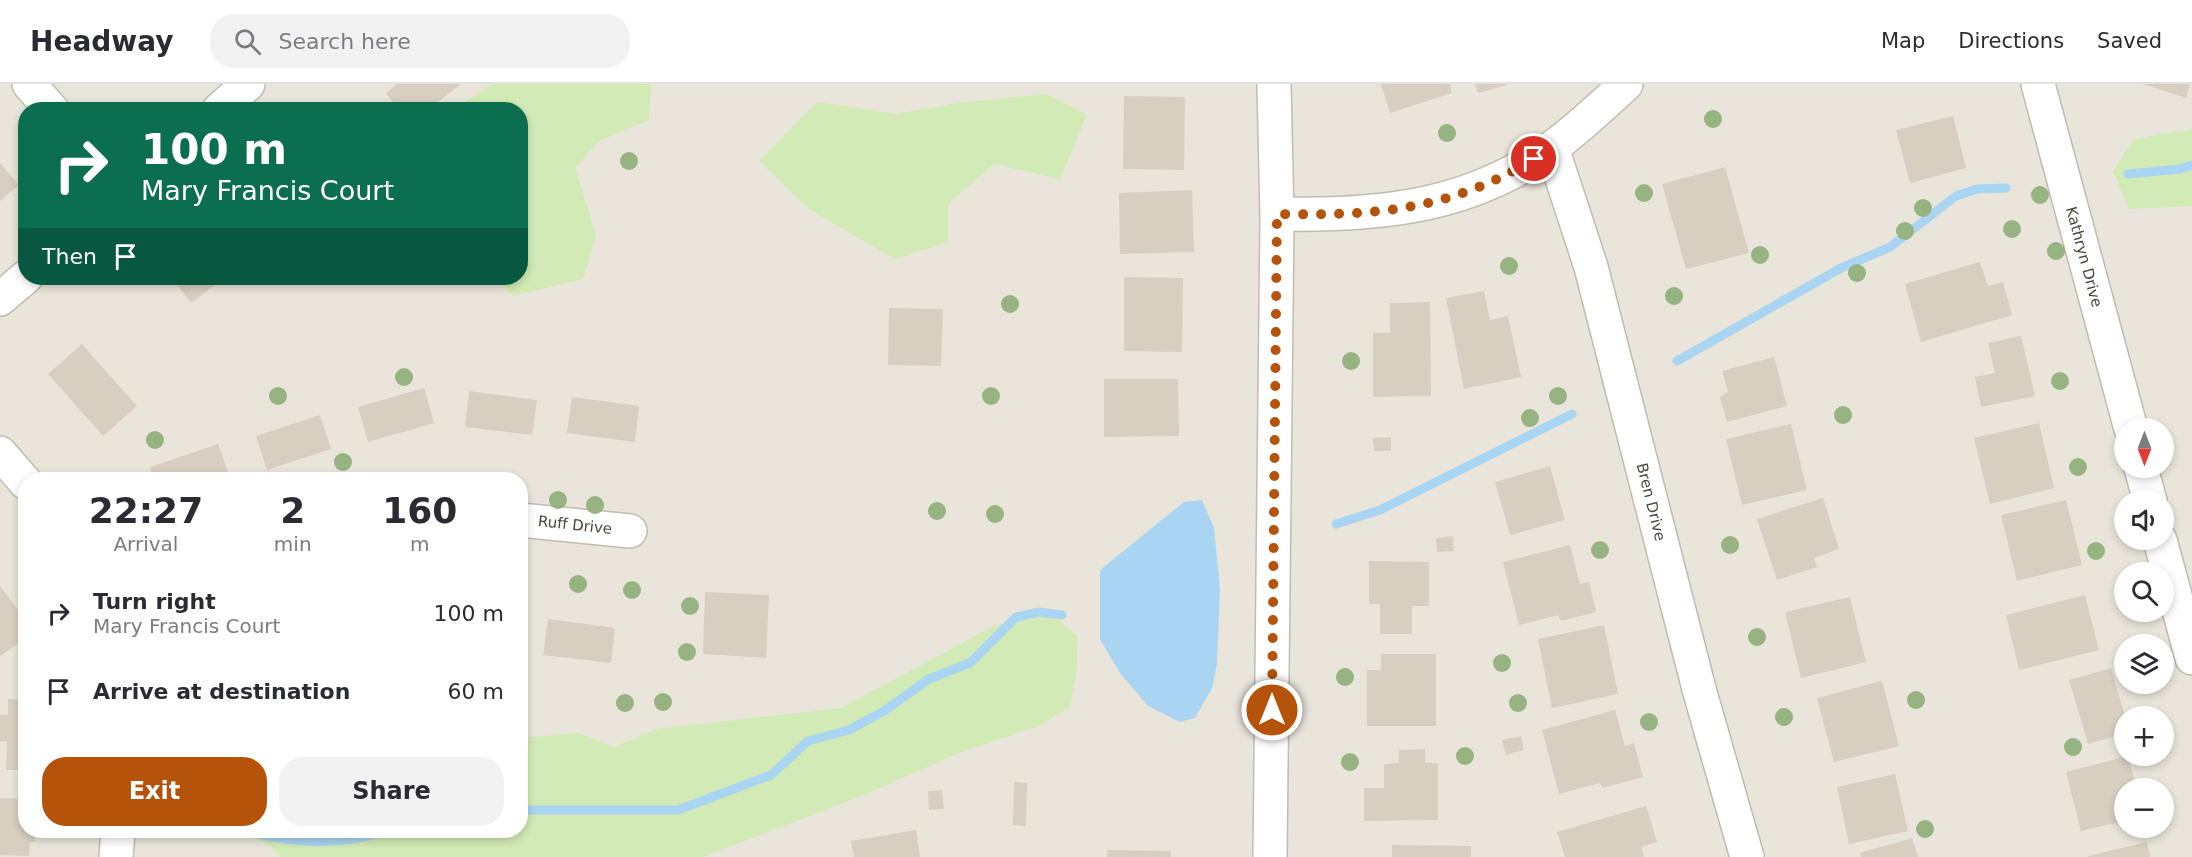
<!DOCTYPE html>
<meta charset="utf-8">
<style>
:root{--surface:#fff;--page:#f2f2f3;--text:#2b2b33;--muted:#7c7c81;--line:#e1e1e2;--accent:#b45309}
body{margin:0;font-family:"DejaVu Sans",sans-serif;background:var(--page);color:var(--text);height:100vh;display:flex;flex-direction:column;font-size:22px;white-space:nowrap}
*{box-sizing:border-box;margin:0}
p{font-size:20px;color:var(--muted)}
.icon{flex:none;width:33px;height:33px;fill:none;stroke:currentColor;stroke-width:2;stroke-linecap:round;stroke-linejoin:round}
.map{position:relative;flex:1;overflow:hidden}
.details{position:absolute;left:18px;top:388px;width:510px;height:366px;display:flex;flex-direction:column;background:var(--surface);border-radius:24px;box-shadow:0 3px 9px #0003}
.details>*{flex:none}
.guide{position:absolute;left:18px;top:18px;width:510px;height:183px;border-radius:24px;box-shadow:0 3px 9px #0003;background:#0b6e4f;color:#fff;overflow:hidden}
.needle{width:39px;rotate:180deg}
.buttons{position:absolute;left:2114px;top:334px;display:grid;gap:12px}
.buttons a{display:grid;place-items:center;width:60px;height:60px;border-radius:50%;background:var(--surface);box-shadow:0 3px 9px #0003;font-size:30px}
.pin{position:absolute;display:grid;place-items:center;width:51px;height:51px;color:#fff;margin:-26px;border:3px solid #fff;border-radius:50%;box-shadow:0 2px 6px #0007}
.me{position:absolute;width:66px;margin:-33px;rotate:0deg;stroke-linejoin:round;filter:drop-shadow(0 0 4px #0008)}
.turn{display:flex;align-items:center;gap:21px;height:126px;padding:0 24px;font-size:27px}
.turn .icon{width:78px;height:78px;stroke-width:2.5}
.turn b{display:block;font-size:42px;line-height:51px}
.then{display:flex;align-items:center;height:57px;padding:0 24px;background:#0003;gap:12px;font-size:22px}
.eta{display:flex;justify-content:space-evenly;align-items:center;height:102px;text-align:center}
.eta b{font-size:36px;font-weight:800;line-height:42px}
.primary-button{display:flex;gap:12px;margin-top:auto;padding:12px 24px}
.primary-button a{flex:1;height:69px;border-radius:24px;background:var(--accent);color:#fff;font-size:24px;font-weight:800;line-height:69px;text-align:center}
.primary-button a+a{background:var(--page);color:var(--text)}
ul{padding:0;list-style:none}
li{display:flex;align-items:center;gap:18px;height:78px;padding:0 24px}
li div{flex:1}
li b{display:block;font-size:22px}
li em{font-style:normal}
header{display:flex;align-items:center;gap:36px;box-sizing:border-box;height:84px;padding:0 30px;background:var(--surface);border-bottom:2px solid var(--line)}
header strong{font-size:28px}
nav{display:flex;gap:33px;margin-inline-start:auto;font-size:21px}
.search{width:420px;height:54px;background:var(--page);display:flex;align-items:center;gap:15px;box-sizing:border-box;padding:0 21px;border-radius:24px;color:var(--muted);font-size:22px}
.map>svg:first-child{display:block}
.residential{fill:#eae5da;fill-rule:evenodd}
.green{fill:#d2eab5}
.water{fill:#a9d4f2}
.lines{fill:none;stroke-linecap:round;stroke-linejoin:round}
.stream{stroke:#a9d4f2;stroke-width:9}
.building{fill:#d8cfc1}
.minor-casing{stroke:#c2bbae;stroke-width:36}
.minor{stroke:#fff;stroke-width:33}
.tree{fill:#97b381}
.route{stroke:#b45309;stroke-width:10;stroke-dasharray:0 18}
.labels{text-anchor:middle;stroke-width:4.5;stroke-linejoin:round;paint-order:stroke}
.street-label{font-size:15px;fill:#4b4439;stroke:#fff}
</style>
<header>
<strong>Headway</strong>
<div class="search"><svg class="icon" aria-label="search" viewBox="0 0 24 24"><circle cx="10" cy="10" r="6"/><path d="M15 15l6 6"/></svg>Search here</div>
<nav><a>Map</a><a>Directions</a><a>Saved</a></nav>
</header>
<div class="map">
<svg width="2192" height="773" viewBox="0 0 2192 773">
<rect width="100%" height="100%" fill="#f6f3ec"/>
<!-- residential -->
<path class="residential" d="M0 0H2192V773H0ZM26 26H520V194H26ZM2124 345H2163V384H2124ZM26 396H520V747H26ZM2124 417H2163V456H2124ZM2124 489H2163V528H2124ZM2124 561H2163V600H2124ZM2124 633H2163V672H2124ZM2124 705H2163V744H2124Z"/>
<!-- green -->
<path class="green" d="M492 0H651L649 36 599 57 575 84 596 151 583 195 513 212 497 194H520V26L455 25Z
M1046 10 1087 31 1060 95 994 80 948 120V158L895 175 810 126 759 77 817 18 896 30 957 19Z
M2192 45V122L2129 125 2113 87 2134 55Z
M1048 526 1078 553 1076 592 1069 624 1038 642 959 669 864 711 703 773H280C264 746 220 750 193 747H520L521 654 578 649 614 663 657 645 841 624 992 543Z"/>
<!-- water -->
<path class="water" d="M1202 416 1214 444 1220 505 1217 580 1212 604 1195 634 1180 638 1148 622 1120 589 1100 555V486L1184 418Z"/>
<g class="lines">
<!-- stream -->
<path class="stream" d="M2128 90 2180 85 2192 81
M1677 277 1841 184 1890 163 1956 112 1977 105 2006 104
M1336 440 1380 426 1572 330
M520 726H678L771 691 808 657 849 646 884 627 929 595 970 579 1016 533 1039 528 1062 531
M246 747C290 759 341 763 385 747"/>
</g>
<!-- building -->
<path class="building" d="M397 0H461L428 26H399L386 9Z
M1381 0H1450L1452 9 1390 29Z
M1475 0H1507V1L1478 9Z
M2143 0H2190L2186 14Z
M1124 12 1185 13 1184 86 1123 85Z
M1953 32 1966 84 1910 99 1896 46Z
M0 79 19 101 0 117Z
M1725 83 1749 169 1686 185 1662 100Z
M1192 106 1194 168 1120 170 1119 109Z
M1980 178 1988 202 2003 198 2012 231 1921 258 1905 200Z
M1124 193 1183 194 1182 268 1124 267Z
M172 194H224L191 219Z
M1484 207 1490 236 1508 232 1521 293 1464 305 1446 214Z
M1430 218 1431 312 1373 313V249H1390V219Z
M889 224 943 225 941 282 888 281Z
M2021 252 2035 312 1981 323 1975 293 1995 289 1988 259Z
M82 260 137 322 103 352 48 290Z
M1774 273 1787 322 1727 338 1720 313 1728 308 1722 287Z
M1104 295H1178L1179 352 1104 353Z
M424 304 434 339 368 358 358 323Z
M469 307 537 316 532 351 465 343Z
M572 313 639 322 635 358 567 349Z
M320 331 331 365 267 386 256 352Z
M2039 339 2054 404 1990 420 1974 354Z
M1791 340 1807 406 1742 421 1726 355Z
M1391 353V367H1374L1373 354Z
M218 360 231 396H154L150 383Z
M1550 382 1565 436 1510 451 1495 398Z
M1823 414 1839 465 1814 474 1817 483 1777 496 1757 435Z
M2066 416 2082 481 2017 497 2001 431Z
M1453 452 1454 467 1437 468 1436 454Z
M1570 461 1580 500 1589 498 1596 528 1561 537 1558 531 1519 541 1503 478Z
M1369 477 1429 478V522H1412V550H1380V520H1369Z
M0 502 26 537V554L0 572Z
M705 508 769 511 766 574 703 570Z
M2085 511 2099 566 2019 586 2006 531Z
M1850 513 1866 578 1801 594 1785 528Z
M548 535 615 544 611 579 543 571Z
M1604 541 1618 610 1552 624 1538 555Z
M1381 570H1436V642H1367V586H1381Z
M2111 584 2125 633 2124 650 2088 660 2069 596Z
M1882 597 1899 662 1834 678 1817 614Z
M8 615 26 616V686H6L7 657H0V631H8Z
M1615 626 1625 662 1634 659 1643 693 1602 704 1600 699 1559 710 1542 646Z
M1521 652 1524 666 1506 671 1502 656Z
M1425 665V679H1438V736L1364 737V704H1384V680L1399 679V666Z
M2128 672 2137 705H2124V708L2118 709 2124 737 2081 747 2066 688Z
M1895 690 1908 747 1849 760 1837 703Z
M1014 698 1027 699 1026 742 1013 741Z
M942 706 944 725 929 726 928 707Z
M0 714 26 715V747H36L35 758H30L29 772 0 771Z
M1646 722 1657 758 1641 763 1644 773H1565L1557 748Z
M916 746 920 773H854L851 757Z
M1912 754 1918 773H1861L1860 769Z
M2147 758 2150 773H2088V772Z
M1392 761 1471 762V773H1392Z
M1107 766 1171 767V773H1107Z"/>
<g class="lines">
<defs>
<path id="minor" d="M29 0 52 26
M2038 0 2131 345
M219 26 248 0
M1552 64 1591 183 1699 605 1747 773
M1277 130C1378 132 1468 124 1553 63 1579 44 1602 22 1626 0
M0 215 26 193
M0 369 26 399
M2141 384 2150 417
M520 436 630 447
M2160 456 2192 574
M116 773 118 747
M1270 773 1277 134 1274 0"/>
</defs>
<!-- minor casing -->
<use href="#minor" class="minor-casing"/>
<!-- minor -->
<use href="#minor" class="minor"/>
</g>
<!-- trees -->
<g class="tree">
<circle cx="1713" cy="35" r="9"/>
<circle cx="1447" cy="49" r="9"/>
<circle cx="629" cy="77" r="9"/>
<circle cx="1644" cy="109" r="9"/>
<circle cx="2040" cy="111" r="9"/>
<circle cx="1923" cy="124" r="9"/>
<circle cx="2012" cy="145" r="9"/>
<circle cx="1905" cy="147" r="9"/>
<circle cx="2056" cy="167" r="9"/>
<circle cx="1760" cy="171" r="9"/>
<circle cx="1509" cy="182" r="9"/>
<circle cx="1857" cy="189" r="9"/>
<circle cx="1674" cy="212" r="9"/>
<circle cx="1010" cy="220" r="9"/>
<circle cx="1351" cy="277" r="9"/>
<circle cx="404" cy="293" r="9"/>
<circle cx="2060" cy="297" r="9"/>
<circle cx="278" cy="312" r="9"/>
<circle cx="991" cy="312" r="9"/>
<circle cx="1558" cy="312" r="9"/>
<circle cx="1843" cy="331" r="9"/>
<circle cx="1530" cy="334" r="9"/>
<circle cx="155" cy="356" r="9"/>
<circle cx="343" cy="378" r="9"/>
<circle cx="2078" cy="383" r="9"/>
<circle cx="558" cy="416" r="9"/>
<circle cx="595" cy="421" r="9"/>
<circle cx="937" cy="427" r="9"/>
<circle cx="995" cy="430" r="9"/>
<circle cx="1730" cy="461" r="9"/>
<circle cx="1600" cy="466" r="9"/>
<circle cx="2096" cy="467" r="9"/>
<circle cx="578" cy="500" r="9"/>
<circle cx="632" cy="506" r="9"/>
<circle cx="690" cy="522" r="9"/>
<circle cx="1757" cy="553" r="9"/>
<circle cx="687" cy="568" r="9"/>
<circle cx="1502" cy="579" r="9"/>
<circle cx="1345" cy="593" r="9"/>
<circle cx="1916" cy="616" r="9"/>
<circle cx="663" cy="618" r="9"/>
<circle cx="625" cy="619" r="9"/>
<circle cx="1518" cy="619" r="9"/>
<circle cx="1784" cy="633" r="9"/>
<circle cx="1649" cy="638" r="9"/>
<circle cx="2073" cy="663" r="9"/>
<circle cx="1465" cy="672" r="9"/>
<circle cx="1350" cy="678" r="9"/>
<circle cx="1925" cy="745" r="9"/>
</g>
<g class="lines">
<!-- route -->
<path class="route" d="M1272 626 1277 130C1373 132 1449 127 1534 75"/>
</g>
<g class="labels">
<!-- street labels -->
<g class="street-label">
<text transform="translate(2084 173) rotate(75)" y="5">Kathryn Drive</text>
<text transform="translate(1651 418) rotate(76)" y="5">Bren Drive</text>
<text transform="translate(575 441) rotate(6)" y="5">Ruff Drive</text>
</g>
</g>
</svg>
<div class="buttons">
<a><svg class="needle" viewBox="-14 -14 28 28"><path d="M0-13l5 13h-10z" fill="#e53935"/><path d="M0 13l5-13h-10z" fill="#7c7c81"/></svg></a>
<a><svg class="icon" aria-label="sound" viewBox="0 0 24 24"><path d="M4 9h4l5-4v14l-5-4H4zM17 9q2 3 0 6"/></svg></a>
<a><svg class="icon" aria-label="search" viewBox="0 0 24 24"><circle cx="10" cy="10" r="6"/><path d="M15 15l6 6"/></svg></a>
<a><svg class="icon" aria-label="layers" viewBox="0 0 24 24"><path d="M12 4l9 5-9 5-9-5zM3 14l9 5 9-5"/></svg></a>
<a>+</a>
<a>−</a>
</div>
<div class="pin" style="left:1534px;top:75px;background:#d93025"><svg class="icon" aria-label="arrive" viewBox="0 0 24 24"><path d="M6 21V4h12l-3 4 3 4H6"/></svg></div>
<svg class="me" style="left:1272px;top:626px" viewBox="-20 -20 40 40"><circle r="17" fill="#b45309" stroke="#fff" stroke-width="3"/><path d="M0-11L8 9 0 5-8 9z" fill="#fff"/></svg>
<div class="guide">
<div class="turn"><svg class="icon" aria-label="right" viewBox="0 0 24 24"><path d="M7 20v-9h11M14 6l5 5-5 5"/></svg><div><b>100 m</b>Mary Francis Court</div></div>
<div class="then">Then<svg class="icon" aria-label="arrive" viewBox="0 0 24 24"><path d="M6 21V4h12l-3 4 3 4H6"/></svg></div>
</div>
<section class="details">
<div class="eta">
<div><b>22:27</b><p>Arrival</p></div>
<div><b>2</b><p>min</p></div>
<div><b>160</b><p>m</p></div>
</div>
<ul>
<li><svg class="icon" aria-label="right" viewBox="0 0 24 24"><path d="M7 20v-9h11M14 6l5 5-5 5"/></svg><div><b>Turn right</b><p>Mary Francis Court</p></div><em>100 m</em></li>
<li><svg class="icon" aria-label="arrive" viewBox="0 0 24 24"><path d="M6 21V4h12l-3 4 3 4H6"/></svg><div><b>Arrive at destination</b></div><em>60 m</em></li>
</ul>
<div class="primary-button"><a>Exit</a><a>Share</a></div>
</section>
</div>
